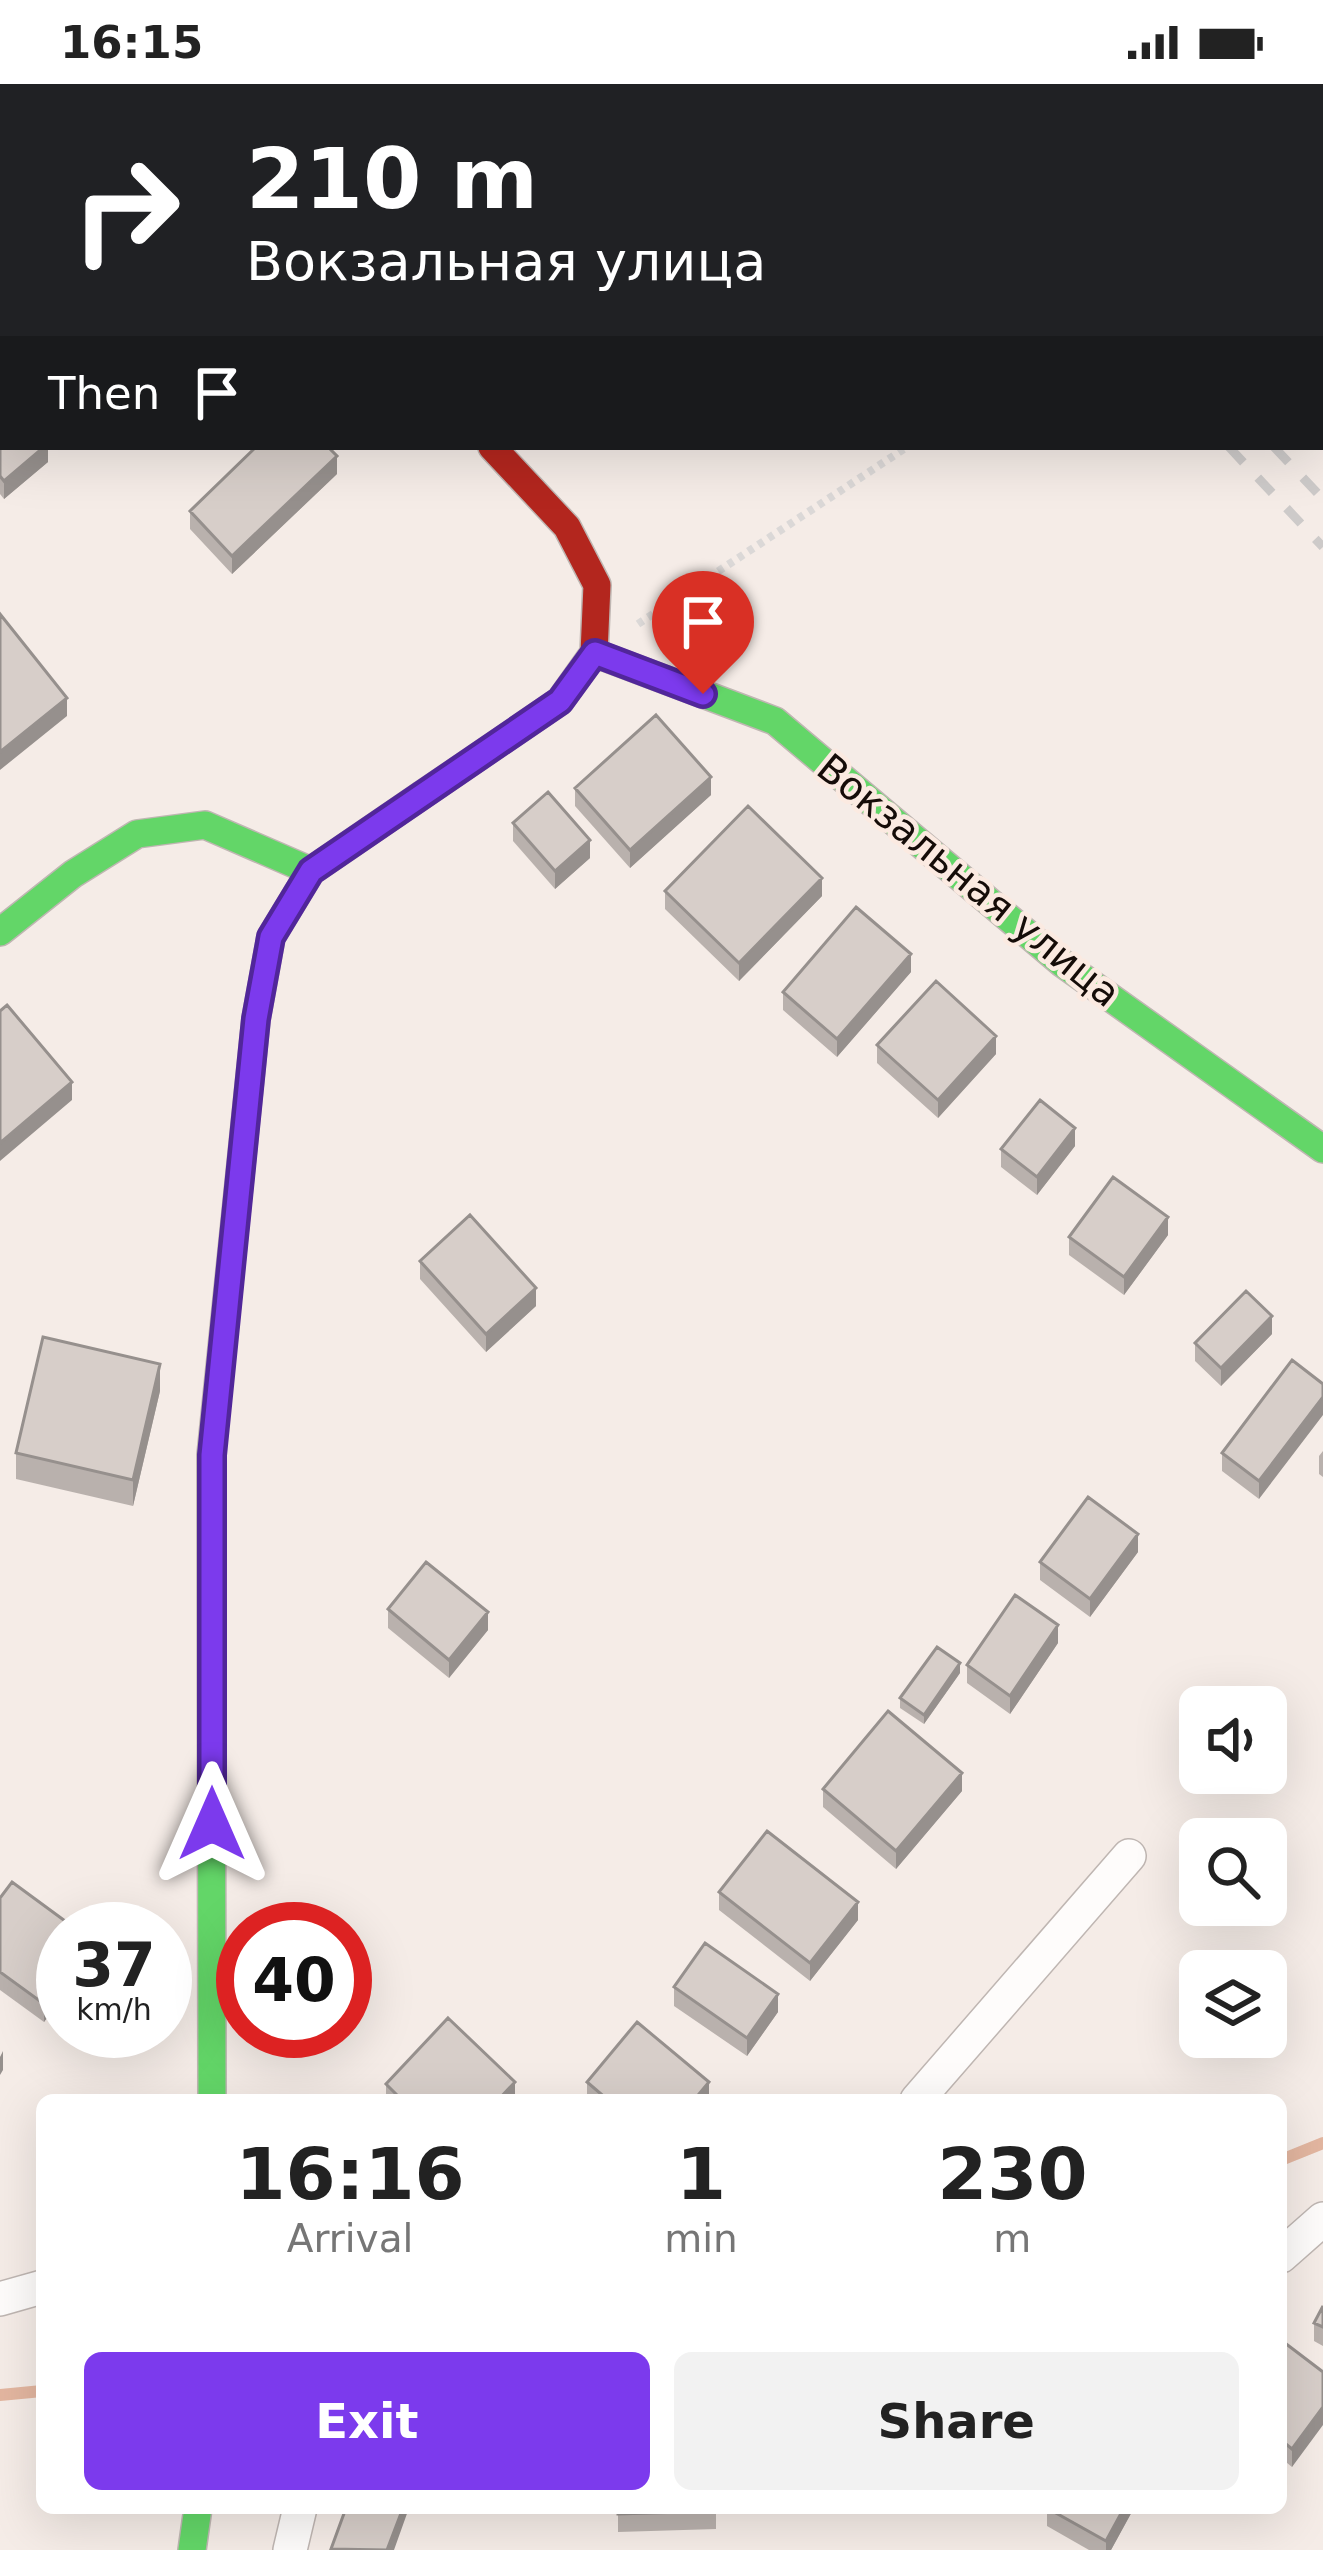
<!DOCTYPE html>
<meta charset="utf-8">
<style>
:root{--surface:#fff;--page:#f2f2f2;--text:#222;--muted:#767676;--accent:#7c3aed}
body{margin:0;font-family:"DejaVu Sans",sans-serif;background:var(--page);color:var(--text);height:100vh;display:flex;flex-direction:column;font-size:45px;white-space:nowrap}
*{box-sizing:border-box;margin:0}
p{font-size:39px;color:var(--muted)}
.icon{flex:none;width:66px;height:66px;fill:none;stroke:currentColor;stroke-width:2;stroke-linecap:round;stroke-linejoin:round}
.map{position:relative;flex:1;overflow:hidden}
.side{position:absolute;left:36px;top:2010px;width:1251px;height:420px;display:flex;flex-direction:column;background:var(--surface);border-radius:18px;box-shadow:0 12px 48px #0002}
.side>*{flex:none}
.guide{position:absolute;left:0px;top:0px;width:1323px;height:366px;box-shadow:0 12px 48px #0002;background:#202124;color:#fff;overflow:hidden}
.fabs{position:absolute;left:1179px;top:1602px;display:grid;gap:24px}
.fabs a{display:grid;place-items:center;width:108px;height:108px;border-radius:18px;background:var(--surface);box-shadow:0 12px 48px #0002;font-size:60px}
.speed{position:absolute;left:36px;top:1818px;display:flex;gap:24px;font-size:60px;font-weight:700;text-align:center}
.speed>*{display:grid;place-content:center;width:156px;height:156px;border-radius:50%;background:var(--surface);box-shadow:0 12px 48px #0002;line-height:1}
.speed small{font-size:30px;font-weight:400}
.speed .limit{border:18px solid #d22;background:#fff;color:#111}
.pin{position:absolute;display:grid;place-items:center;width:102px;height:102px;color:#fff;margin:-123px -51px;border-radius:50% 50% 50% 0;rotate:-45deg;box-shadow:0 0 12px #0007}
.pin .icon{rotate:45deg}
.me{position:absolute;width:132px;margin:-66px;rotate:0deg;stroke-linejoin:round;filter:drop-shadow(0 0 9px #0008)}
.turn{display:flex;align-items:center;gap:42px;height:252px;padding:0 48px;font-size:54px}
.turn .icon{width:156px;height:156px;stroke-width:2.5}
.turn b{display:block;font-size:84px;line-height:102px}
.then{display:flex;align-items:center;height:114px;padding:0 48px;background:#0003;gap:24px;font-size:45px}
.eta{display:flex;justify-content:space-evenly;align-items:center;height:204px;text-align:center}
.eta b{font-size:72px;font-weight:700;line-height:84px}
.cta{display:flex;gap:24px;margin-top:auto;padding:24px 48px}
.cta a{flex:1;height:138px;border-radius:18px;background:var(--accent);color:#fff;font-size:48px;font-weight:700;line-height:138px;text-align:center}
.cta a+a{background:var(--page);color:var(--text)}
.status{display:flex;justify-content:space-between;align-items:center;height:84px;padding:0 60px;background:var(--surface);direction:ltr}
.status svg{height:33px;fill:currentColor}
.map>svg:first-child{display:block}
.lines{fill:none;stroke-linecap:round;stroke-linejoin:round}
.stream{stroke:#e3b6a0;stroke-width:12}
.street-casing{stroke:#bfb6b2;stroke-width:36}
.fast-casing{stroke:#bfb6b2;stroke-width:30}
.jam-casing{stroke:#bfb6b2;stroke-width:30}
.path{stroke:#dbd8d7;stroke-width:8;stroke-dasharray:6 6;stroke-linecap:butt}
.street{stroke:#fefcfb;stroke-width:33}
.fast{stroke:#63d668;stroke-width:27}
.jam{stroke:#b3261e;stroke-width:27}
.rail{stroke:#cdcac9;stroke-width:9;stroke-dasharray:21 21;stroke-linecap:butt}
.wall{fill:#b9b1ad}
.shaded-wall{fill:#96908d}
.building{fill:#d7cec9;stroke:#96908d;stroke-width:3}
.route-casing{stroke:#51269a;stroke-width:30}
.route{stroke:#7c3aed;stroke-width:21}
.labels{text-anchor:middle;stroke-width:9;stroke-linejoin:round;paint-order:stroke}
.street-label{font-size:39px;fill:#150c08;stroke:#fbeae1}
</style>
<div class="status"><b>16:15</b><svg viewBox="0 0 49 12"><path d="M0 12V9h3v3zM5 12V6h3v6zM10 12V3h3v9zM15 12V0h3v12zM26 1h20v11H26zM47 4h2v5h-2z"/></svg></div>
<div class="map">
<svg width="1323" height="2466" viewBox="0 0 1323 2466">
<rect width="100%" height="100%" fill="#f5ece7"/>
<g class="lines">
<!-- stream -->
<path class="stream" d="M1281 2076 1323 2059
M0 2311 42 2307"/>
<defs>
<path id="street" d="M917 2016 1129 1772
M1281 2172 1323 2135
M0 2215 42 2203
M290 2466 300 2424"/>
<path id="fast" d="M151 0 154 3
M594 569 775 637 1062 879 1323 1065
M0 848 73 790 137 750 205 741 311 787
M212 2016 211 1371 256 935 271 853 311 787 422 711
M192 2466 198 2424"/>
<path id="jam" d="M422 711 560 617 594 569 597 501 567 443 492 363"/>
</defs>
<!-- street casing -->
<use href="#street" class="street-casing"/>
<!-- fast casing -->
<use href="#fast" class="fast-casing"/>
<!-- jam casing -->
<use href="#jam" class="jam-casing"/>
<!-- path -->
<path class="path" d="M1320 72 1323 71
M638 540 907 363"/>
<!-- street -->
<use href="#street" class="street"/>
<!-- fast -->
<use href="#fast" class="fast"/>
<!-- jam -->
<use href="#jam" class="jam"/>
<!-- rail -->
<path class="rail" d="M922 0 924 3
M963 0 965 3
M1089 0 1091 3
M1320 326 1323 329
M1229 363 1323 463
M1274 363 1323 415"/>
</g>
<!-- wall -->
<path class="wall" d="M3 123V198L0 195V125Z
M0 303 48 363V378L4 415 0 410Z
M337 390 232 490 190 445V427Z
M575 704 711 711 630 784 575 722Z
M513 739 590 774 555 805 513 757Z
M665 807 822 812 739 897 665 825Z
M911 888 837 973 783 926V908Z
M877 961 996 970 938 1034 877 979Z
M1075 1062 1037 1111 1001 1083V1065Z
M1168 1151 1124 1211 1069 1171V1153Z
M420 1177 536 1222 486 1268 420 1195Z
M1272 1250 1221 1302 1195 1277V1259Z
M1292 1276 1259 1415 1222 1387V1369Z
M160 1307 133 1422 16 1395V1369Z
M1323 1367V1393L1319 1390V1372Z
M1138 1468 1090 1533 1040 1496V1478Z
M388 1525 488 1546 449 1594 388 1544Z
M1058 1559 1010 1630 967 1599V1581Z
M960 1589 924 1640 900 1624V1614Z
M823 1705 962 1707 896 1785 823 1723Z
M719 1808 858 1836 810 1897 719 1826Z
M0 1814 63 1845V1912L44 1938 0 1906Z
M674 1903 778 1928 747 1972 674 1922Z
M587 1998 709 2016H587Z
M386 2000 515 2016H386Z
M1323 2222V2262L1314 2257V2239Z
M1281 2256 1323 2288 1292 2383 1281 2374Z
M618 2424H716V2445L618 2448Z
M1047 2424H1134L1111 2466H1089L1047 2442Z"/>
<!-- shaded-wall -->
<path class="shaded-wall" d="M3 66V84L0 87V69Z
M44 363H48V378L4 415V397Z
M337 372V390L232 490V472Z
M67 614V632L0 686V668Z
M711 693V711L630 784V766Z
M590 756V774L555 805V787Z
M822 794V812L739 897V879Z
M911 870V888L837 973V955Z
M996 952V970L938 1034V1016Z
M72 998V1016L0 1077V1059Z
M1075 1044V1062L1037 1111V1093Z
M1168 1133V1151L1124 1211V1193Z
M536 1204V1222L486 1268V1250Z
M1272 1232V1250L1221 1302V1284Z
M160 1280V1307L133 1422V1396Z
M1323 1313V1331L1259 1415V1397Z
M1138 1450V1468L1090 1533V1515Z
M488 1528V1546L449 1594V1576Z
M1058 1541V1559L1010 1630V1612Z
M960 1579V1589L924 1640V1631Z
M962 1689V1707L896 1785V1767Z
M858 1818V1836L810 1897V1879Z
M63 1894V1912L44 1938V1920Z
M778 1910V1928L747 1972V1954Z
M3 1967V1986L0 1991V1973Z
M515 1998V2016H498Z
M709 1998V2016H694Z
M1323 2323V2341L1292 2383V2365Z
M403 2424H409L394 2466H387Z
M1124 2424H1134L1111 2466H1106V2457Z"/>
<!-- building -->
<path class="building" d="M0 26 3 29V66L0 69Z
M3 123V180L0 176V125Z
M0 303 3 307V363H44L4 397 0 392Z
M256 363H328L337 372 232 472 190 427Z
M0 530 67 614 0 668Z
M656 631 711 693 630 766 575 704Z
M548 708 590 756 555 787 513 739Z
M748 722 822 794 739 879 665 807Z
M856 823 911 870 837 955 783 908Z
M936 897 996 952 938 1016 877 961Z
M7 921 72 998 0 1059V927Z
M1040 1016 1075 1044 1037 1093 1001 1065Z
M1113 1093 1168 1133 1124 1193 1069 1153Z
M470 1131 536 1204 486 1250 420 1177Z
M1246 1207 1272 1232 1221 1284 1195 1259Z
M43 1253 160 1280 133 1396 16 1369Z
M1292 1276 1323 1300V1313L1259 1397 1222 1369Z
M1088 1413 1138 1450 1090 1515 1040 1478Z
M426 1478 488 1528 449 1576 388 1525Z
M1015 1511 1058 1541 1010 1612 967 1581Z
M937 1563 960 1579 924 1631 900 1614Z
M888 1627 962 1689 896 1767 823 1705Z
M767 1747 858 1818 810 1879 719 1808Z
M12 1798 76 1845H63V1894L44 1920 0 1888V1814Z
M705 1859 778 1910 747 1954 674 1903Z
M448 1934 515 1998 498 2016H402L386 2000Z
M637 1938 709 1998 694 2016H608L587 1998Z
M1323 2222V2243L1314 2239Z
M1281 2256 1323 2288V2323L1292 2365 1281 2356Z
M346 2424H403L387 2466 331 2465Z
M618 2424H716V2427L618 2430Z
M1047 2424H1124L1106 2457Z"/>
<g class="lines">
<defs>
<path id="route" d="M212 1740V1371L256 935 271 853 311 787 560 617 595 569 703 610"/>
</defs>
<!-- route casing -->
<use href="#route" class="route-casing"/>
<!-- route -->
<use href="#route" class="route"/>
</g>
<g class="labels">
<!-- street labels -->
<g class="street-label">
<text transform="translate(969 796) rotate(39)" y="14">Вокзальная улица</text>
</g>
</g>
</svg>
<div class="fabs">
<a><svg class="icon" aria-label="sound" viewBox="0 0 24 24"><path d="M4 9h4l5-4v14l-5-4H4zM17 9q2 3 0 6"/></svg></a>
<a><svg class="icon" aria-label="search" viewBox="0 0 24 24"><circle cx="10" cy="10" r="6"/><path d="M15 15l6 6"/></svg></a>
<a><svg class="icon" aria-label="layers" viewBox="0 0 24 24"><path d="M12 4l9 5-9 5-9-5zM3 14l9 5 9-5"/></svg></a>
</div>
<div class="speed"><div>37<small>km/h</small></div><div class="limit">40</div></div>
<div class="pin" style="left:703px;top:610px;background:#d93025"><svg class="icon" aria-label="arrive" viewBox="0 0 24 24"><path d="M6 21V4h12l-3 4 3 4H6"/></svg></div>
<svg class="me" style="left:212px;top:1740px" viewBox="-20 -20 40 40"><path d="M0-17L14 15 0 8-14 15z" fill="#7c3aed" stroke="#fff" stroke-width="4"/></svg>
<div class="guide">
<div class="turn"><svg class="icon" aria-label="right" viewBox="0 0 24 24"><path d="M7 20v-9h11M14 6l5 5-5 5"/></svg><div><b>210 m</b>Вокзальная улица</div></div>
<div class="then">Then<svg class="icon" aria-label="arrive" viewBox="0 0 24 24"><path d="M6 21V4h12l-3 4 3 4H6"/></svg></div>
</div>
<section class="side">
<div class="eta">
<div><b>16:16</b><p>Arrival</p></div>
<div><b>1</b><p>min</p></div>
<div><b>230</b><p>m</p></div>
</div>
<div class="cta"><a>Exit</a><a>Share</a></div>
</section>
</div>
